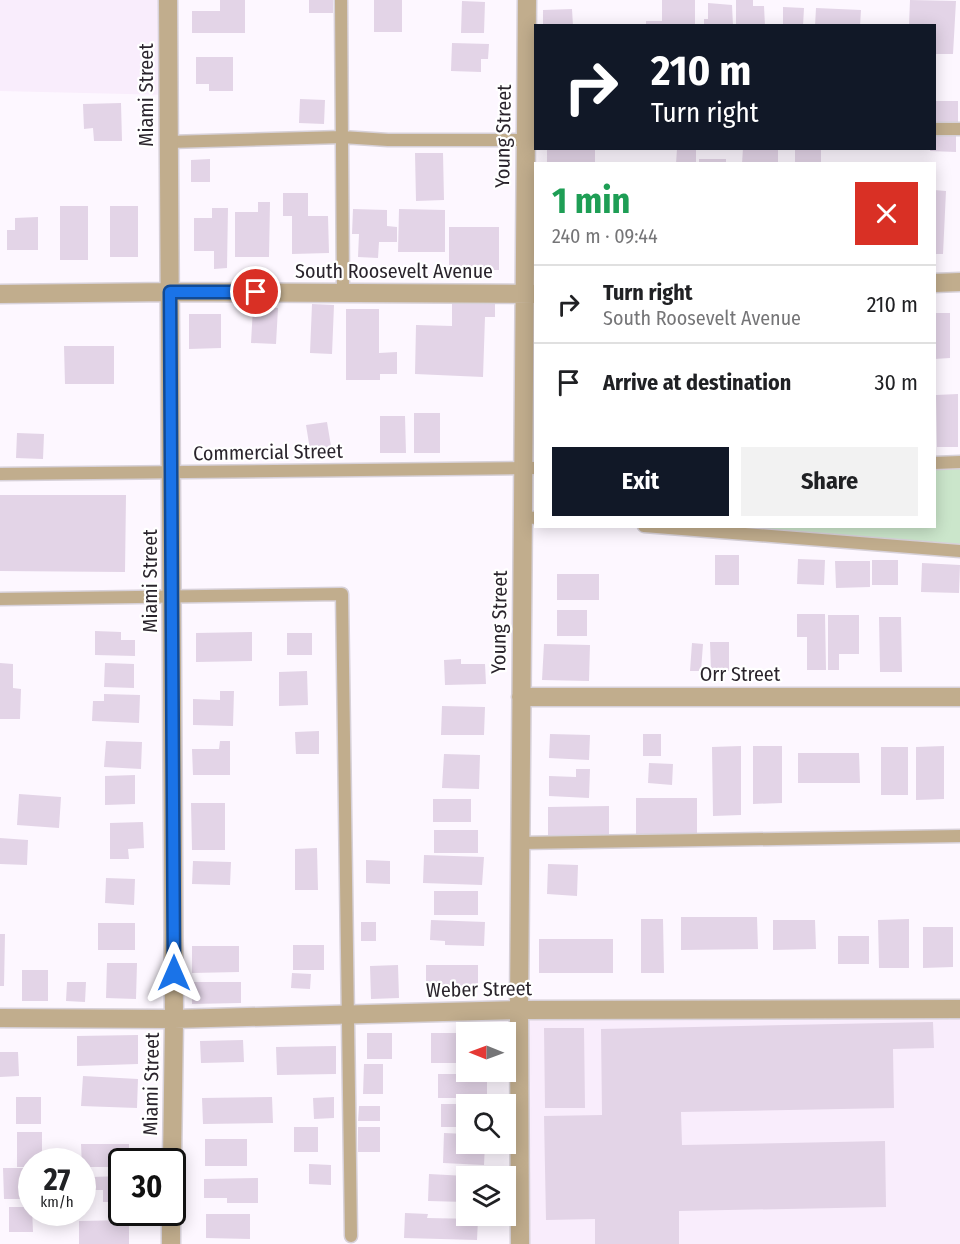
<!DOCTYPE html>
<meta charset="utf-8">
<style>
:root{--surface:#fff;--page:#f2f2f2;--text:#202124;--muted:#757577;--line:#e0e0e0;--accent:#111827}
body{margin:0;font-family:"Fira Sans Condensed",sans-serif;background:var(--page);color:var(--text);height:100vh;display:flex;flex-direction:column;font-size:22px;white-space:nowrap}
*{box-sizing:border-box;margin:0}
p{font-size:20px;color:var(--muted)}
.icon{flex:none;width:33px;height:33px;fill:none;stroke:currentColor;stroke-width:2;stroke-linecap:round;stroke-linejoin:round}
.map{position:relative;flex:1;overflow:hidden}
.sheet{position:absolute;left:534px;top:162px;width:402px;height:366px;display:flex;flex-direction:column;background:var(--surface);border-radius:0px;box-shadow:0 3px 15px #0003}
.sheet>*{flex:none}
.top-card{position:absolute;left:534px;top:24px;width:402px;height:126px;border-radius:0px;box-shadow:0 3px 15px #0003;background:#111827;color:#fff;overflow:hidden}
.needle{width:39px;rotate:271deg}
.controls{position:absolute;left:456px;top:1022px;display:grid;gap:12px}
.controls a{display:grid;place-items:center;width:60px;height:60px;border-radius:0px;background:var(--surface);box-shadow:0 3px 15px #0003;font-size:30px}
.speed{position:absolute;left:18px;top:1148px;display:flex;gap:12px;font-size:30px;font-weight:700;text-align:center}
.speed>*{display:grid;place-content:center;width:78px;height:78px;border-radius:50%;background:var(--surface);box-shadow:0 3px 15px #0003;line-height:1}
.speed small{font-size:15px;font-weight:400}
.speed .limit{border:3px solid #111;border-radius:9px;background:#fff;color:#111}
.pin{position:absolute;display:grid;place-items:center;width:51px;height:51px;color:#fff;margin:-26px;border:3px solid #fff;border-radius:50%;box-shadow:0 2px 6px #0007}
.me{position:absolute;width:66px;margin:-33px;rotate:0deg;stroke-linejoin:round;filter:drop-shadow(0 0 4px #0008)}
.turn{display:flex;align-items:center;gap:21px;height:126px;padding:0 18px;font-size:27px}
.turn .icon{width:78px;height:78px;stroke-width:2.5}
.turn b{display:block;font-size:42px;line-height:51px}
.round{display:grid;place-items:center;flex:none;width:63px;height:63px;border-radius:0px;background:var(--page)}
.headline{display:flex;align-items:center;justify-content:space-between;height:102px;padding:0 18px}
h1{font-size:36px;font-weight:700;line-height:45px;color:#1e9e55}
.button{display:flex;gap:12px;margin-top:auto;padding:12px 18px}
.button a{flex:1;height:69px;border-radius:0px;background:var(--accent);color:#fff;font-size:24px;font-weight:700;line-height:69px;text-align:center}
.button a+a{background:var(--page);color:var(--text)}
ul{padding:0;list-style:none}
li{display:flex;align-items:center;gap:18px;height:78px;padding:0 18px;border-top:2px solid var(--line)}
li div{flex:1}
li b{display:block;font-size:22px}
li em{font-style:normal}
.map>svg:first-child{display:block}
.built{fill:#f9edfc}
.green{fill:#cbe6cb}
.building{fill:#e3d4e7}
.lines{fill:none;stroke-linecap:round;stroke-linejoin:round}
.lane-casing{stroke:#d7d1d9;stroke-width:15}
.street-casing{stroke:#d7d1d9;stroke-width:21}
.lane{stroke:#c1ad8d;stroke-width:12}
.street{stroke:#c1ad8d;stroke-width:18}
.route-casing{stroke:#114b97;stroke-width:15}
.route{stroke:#1a73e8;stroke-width:10}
.labels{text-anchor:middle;stroke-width:4.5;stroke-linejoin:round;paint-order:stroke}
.street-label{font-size:20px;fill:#2a242c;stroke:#fff}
</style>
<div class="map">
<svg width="960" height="1244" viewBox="0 0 960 1244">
<rect width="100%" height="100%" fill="#fdf7ff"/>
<!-- built -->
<path class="built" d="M0 0H168L169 95 0 91Z
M523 294H535V468L524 469Z
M960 1009V1244H520L519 1010Z"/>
<!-- green -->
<path class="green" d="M960 462V551L644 527 934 526 935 463Z"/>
<!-- building -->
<path class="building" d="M220 0H245V33H192V11H220Z
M309 0H333V13H309Z
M374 0H402V32H374Z
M662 0H695V26H646V21H662Z
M736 0H753V6H764L765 26H736Z
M910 0 956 1 953 54H934V26H909Z
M462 1 485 2 484 33H461Z
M708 3 732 5 733 26H704V19H708Z
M783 7 804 8 803 26H783Z
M816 8 861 10 860 26H815Z
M572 9 573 26H543V10Z
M452 43 489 44 488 59H481V72L451 71Z
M196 57H233V91H209V84H196Z
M300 99 325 100 324 124 299 123Z
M934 101H958V122L934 123Z
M121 103 122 141H94L93 128 84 129 83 104Z
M934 133 956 134V152L930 151 931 148H934Z
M547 148H595V164H547Z
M743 148H778V164H742Z
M795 148H821V164H795Z
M677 149H696V164H676Z
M415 153H443L444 200 416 201Z
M210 159V182H191V160Z
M699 159H726V164H699Z
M934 190 946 191 943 254H934Z
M283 193H308V216H328L329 253 292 254V216H283Z
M258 202H270L269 257H235V212H258Z
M60 206H88V260H60Z
M110 206H138V257H110Z
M212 208H228L227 268 214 269V251H194V218H212Z
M353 209 387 210V226L397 227V242H379L378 258 358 257 359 234H352Z
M399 209 445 210V252H398Z
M38 217V250H7V230H15V218Z
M449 227H499V270H468V266H449Z
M452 303 495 304V317H485L483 377 415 374 416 325 452 326Z
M312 304 334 305 332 354 310 353Z
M253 307 278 308 276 344 251 343Z
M346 309H379V353L397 352V374H380V380H346Z
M934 313H950V358L934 359Z
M189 314H221V348L189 349Z
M64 346H114V384H65Z
M958 394V447H937L936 395Z
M414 413H440V453H414Z
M380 416H405L406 453H380Z
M327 422 332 452 311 456 306 425Z
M17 433 44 434 43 459 16 458Z
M0 495H126L125 572 0 571Z
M715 555H739V585H715Z
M798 559 825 560 824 585 797 584Z
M872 560H898V585H872Z
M835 561H870V587L836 588Z
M922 563 960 565 959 593 921 592Z
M557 574H599V600H557Z
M557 610H587V636H557Z
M797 614H825L826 670H807V637H797Z
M828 615H859V654H839V670H828Z
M879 617H901L902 672H880Z
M95 631 121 632V640H135V656L95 655Z
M252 632V661L196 662V633Z
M287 633H312V655H287Z
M710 642H729V671H711Z
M692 643 703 644 701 671H690Z
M544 644 590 645 589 681 542 680Z
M461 659V664H485L486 684 445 685 444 660Z
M0 663 13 664V688L21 689 20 719H0Z
M105 663 134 664V688L104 687Z
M307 671 308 705 279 706V672Z
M220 691H234L233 726 193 725V699L220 700Z
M104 694 140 695 139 723 92 721 93 701H104Z
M442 706 485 707 484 735H441Z
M319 731V754H296L295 732Z
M550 734 590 735 589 760 549 758Z
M643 734H661V756H643Z
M106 741 142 742 141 769 104 767Z
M220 741H230V775H193L192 749H219Z
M741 746V815L713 816 712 747Z
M753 746H782V803L753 804Z
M944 746V799L916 800V747Z
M881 747H908V795H881Z
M798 753H859L860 783H798Z
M444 754 480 755 479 789 442 788Z
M649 763 673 764 672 785 648 783Z
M576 769H590L589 798 549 796V776L576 777Z
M135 775V804L105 805V776Z
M19 794 61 797 59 828 17 825Z
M636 798H697V836H636Z
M433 799H471V822H433Z
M191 803H225V850H192Z
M609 806V837L548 838V807Z
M143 822 144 848 128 849 129 859H110V823Z
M434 830H478V853H434Z
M0 838 28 840 27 865 0 864Z
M317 848 318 890H295V849Z
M424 855 484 857 482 885 423 883Z
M366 860 390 861V884L366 883Z
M193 861 231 862 230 885 192 884Z
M548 864 578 865 577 896 547 894Z
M106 878 135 879 134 905 105 903Z
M434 891H478V915H434Z
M681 917H757L758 949 681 950Z
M641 919H663L664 973H641Z
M909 919V968H879L878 920Z
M431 920 485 922 484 946 445 945V941L430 940Z
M773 920H815L816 949 773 950Z
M361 922H376V941H361Z
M98 923H135V950H98Z
M923 927H953V967L923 968Z
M0 934H5L4 986H0Z
M838 936H869V964H838Z
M539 939H613V973H539Z
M293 945H324V970H293Z
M192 946H239V972L192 973Z
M107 963H137L136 999 106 998Z
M398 965 399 998 371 999 370 966Z
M426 965H478V988H466V991L426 992Z
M22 970H48V1001H22Z
M292 973 311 974 310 989 291 988Z
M67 982H86L85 1002 66 1001Z
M192 982H241V1003L192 1004Z
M933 1022 934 1048 893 1049 894 1108 681 1112 682 1145 885 1141 886 1207 679 1211V1244H595V1219L546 1220 544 1116 602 1115 601 1029Z
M544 1028H584L585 1108H545Z
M367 1033H392V1059H367Z
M431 1033H466V1063H431Z
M138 1035V1064L77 1066V1036Z
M243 1040 244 1062 201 1063 200 1041Z
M336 1046V1074L277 1075 276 1047Z
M0 1052H18L19 1076 0 1077Z
M364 1064H383V1094H363Z
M438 1074H487V1098H438Z
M83 1076 138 1079 137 1108 81 1106Z
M16 1097H41V1124H16Z
M272 1097 273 1123 203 1124 202 1098Z
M334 1097V1118L314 1119 313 1098Z
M441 1104H466V1127H441Z
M359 1106H380V1121H358Z
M294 1127H318V1152H294Z
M358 1127H380V1152H358Z
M17 1132H42V1161H32V1167H17Z
M444 1133 466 1134V1143H485L484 1165 443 1163Z
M205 1139H247V1166H205Z
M81 1144H129V1161H122V1167H82Z
M309 1164 331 1165V1185L309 1184Z
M3 1168H32V1199H4Z
M429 1174 466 1176V1202L428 1201Z
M122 1176V1202H103V1190H92V1177Z
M258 1178V1203H227V1198H204V1179Z
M9 1207H32L33 1232H9Z
M405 1213 428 1214 427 1218 478 1219 477 1240 404 1238Z
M206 1214H250V1239L206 1238Z
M129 1220V1244H79V1221Z"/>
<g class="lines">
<defs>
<path id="lane" d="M341 0 343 293
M934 129H960
M169 142 342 137 388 140H526
M934 463 960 462
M0 474 536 468
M523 517 536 518
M644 526 960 551
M0 599 342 594 351 1236
M520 843 960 836"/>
<path id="street" d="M168 0 174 1019 172 1161
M934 283 960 282
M0 294 170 292 535 294
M521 697H960
M0 1018 174 1019 519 1010 960 1009
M171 1244V1212
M520 1244 519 1010 527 0"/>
</defs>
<!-- lane casing -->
<use href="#lane" class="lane-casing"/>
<!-- street casing -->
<use href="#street" class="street-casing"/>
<!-- lane -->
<use href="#lane" class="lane"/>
<!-- street -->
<use href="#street" class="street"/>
</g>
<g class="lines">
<defs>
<path id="route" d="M174 973 170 292H256"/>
</defs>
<!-- route casing -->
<use href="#route" class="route-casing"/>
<!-- route -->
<use href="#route" class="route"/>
</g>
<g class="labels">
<!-- street labels -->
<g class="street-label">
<text transform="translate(146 95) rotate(-90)" y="7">Miami Street</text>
<text transform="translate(503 136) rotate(-89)" y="7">Young Street</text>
<text x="394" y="278">South Roosevelt Avenue</text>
<text transform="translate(268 452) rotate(-1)" y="7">Commercial Street</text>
<text transform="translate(150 581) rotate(-90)" y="7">Miami Street</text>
<text transform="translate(499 622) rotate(-89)" y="7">Young Street</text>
<text x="740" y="681">Orr Street</text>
<text transform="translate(479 989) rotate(-1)" y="7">Weber Street</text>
<text transform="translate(151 1084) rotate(-89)" y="7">Miami Street</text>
</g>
</g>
</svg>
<div class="controls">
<a><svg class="needle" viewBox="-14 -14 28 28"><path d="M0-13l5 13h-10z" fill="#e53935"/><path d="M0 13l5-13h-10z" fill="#757577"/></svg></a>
<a><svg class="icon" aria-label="search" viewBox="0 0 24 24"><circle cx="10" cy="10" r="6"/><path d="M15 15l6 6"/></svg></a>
<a><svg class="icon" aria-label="layers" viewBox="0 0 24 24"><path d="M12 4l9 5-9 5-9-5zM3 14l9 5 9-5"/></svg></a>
</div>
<div class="speed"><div>27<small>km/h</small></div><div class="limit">30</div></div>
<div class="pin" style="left:256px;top:292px;background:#d93025"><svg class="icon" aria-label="arrive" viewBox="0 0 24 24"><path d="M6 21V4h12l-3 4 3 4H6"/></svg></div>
<svg class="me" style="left:174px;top:973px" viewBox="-20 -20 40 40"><path d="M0-17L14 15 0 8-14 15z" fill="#1a73e8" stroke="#fff" stroke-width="4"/></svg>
<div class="top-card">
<div class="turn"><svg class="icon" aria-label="right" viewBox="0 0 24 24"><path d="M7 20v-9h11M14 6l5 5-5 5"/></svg><div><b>210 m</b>Turn right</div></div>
</div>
<section class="sheet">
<div class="headline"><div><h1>1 min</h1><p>240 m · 09:44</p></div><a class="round" style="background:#d93025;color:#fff"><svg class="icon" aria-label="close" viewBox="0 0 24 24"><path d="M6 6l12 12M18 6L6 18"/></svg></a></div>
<ul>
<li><svg class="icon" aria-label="right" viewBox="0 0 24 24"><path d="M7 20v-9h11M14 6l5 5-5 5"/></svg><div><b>Turn right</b><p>South Roosevelt Avenue</p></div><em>210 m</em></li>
<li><svg class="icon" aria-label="arrive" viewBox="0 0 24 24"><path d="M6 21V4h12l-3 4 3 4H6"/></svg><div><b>Arrive at destination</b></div><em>30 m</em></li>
</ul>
<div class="button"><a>Exit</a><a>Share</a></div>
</section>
</div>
